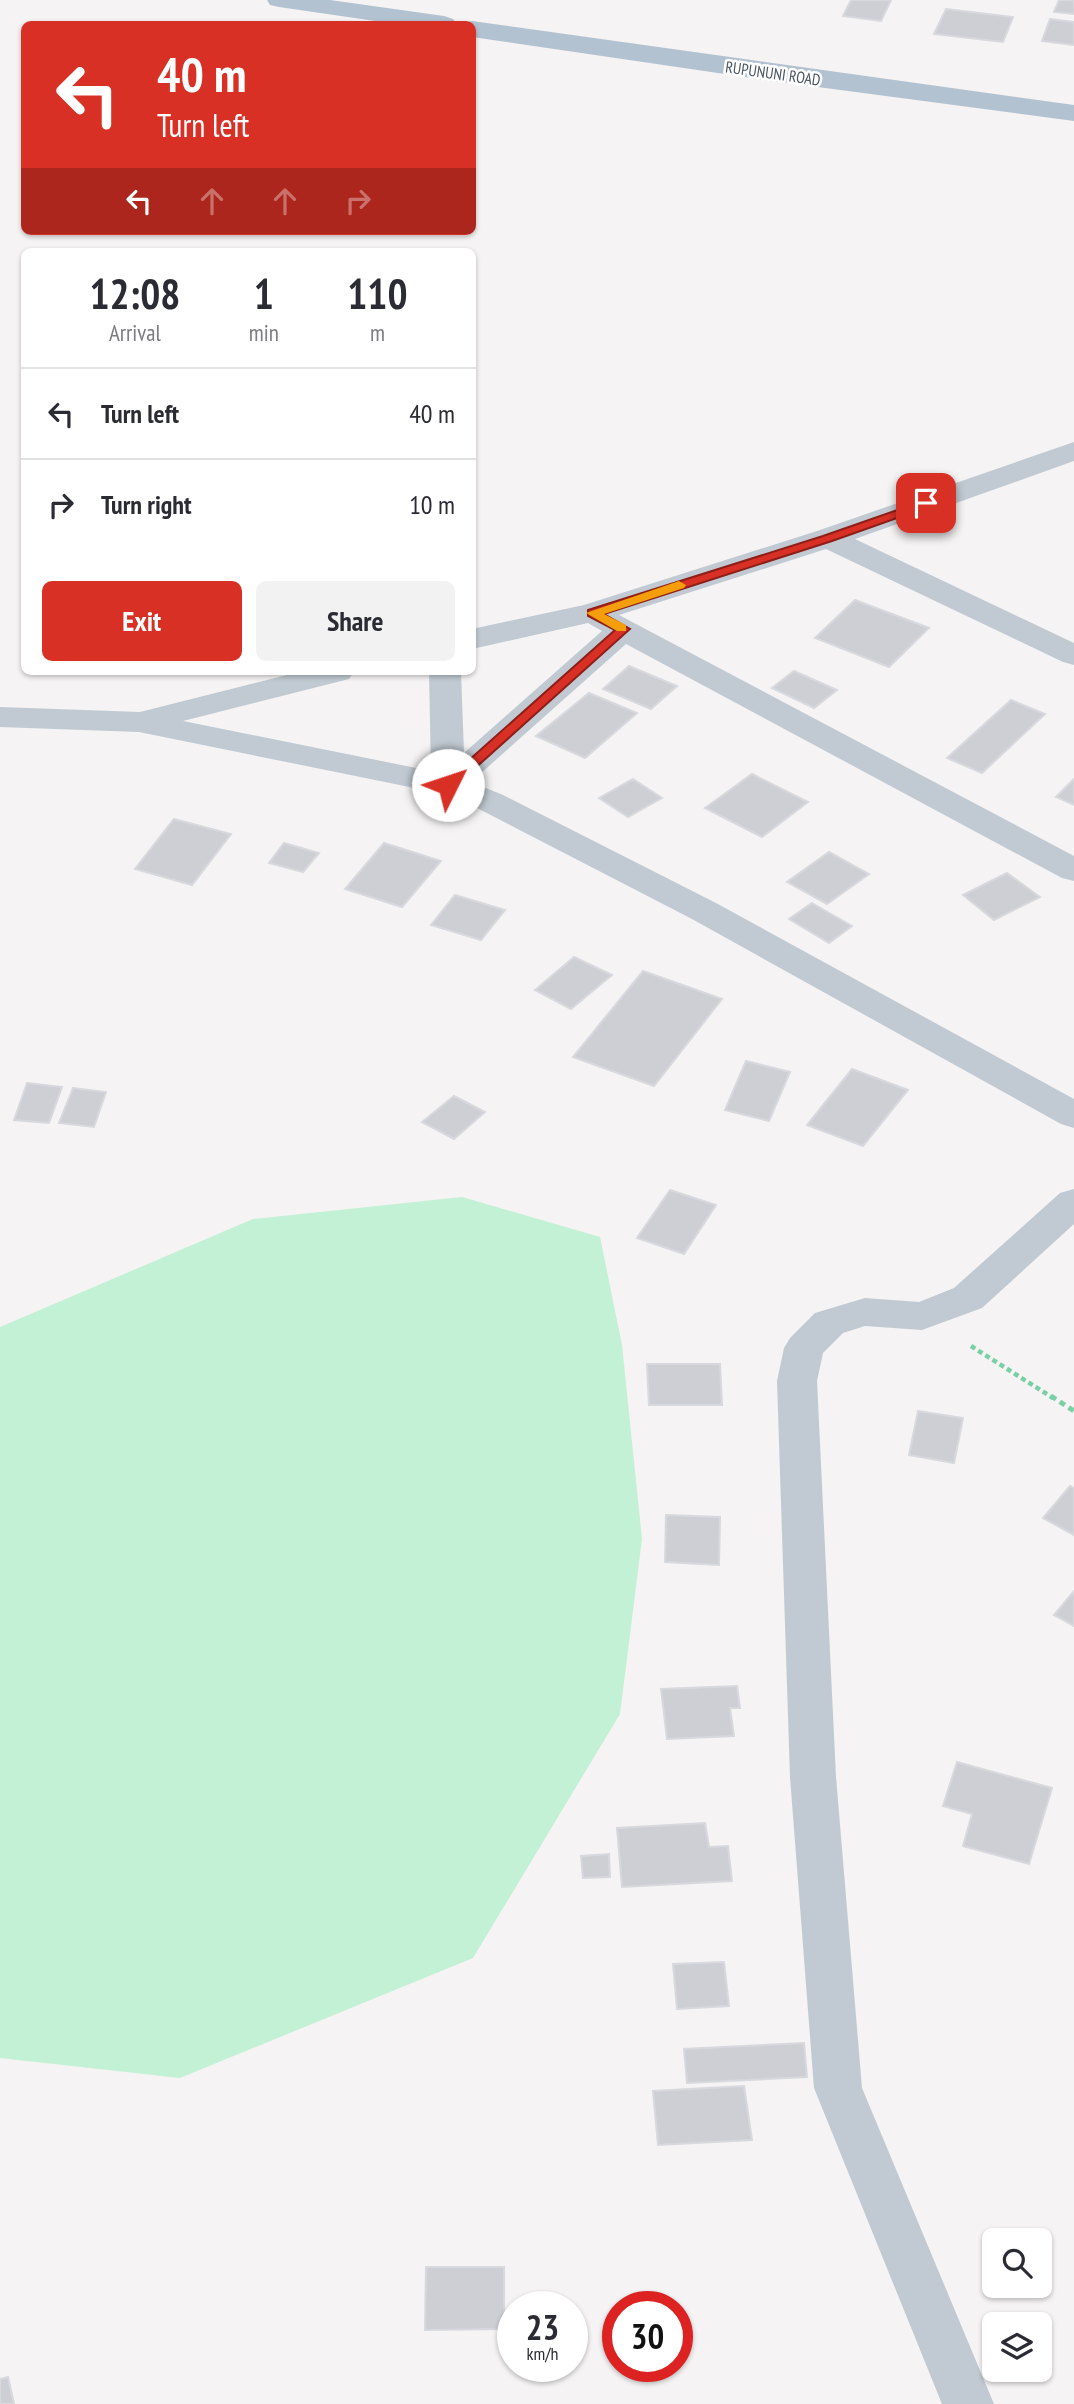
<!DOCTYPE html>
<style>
:root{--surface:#fff;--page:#f2f2f3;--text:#2b2b33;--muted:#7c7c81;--line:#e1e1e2;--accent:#d93025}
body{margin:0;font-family:"PT Sans Narrow",sans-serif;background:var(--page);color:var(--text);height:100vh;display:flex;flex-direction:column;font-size:26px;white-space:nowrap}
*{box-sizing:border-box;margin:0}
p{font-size:23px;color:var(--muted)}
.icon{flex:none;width:38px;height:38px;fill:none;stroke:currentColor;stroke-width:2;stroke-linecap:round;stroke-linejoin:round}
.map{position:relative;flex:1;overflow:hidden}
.sheet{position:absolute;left:21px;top:248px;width:455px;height:427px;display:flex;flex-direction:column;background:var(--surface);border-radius:10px;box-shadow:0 2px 5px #0004}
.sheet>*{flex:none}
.hud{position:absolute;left:21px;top:21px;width:455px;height:214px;border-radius:10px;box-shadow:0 2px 5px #0004;background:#d93025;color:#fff;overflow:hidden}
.controls{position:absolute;left:982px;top:2228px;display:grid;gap:14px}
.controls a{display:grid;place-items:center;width:70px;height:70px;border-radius:10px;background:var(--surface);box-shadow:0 2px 5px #0004;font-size:35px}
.speed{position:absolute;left:497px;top:2291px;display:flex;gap:14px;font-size:35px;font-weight:700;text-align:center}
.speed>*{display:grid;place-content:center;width:91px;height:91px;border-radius:50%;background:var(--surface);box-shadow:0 2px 5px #0004;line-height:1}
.speed small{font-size:18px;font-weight:400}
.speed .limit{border:10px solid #d22;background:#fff;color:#111}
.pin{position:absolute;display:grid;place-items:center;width:60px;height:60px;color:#fff;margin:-30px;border-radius:14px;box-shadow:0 4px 10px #0006}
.me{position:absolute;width:77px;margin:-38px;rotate:49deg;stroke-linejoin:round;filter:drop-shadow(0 0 5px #0008)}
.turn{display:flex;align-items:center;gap:24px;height:147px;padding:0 21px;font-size:32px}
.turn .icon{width:91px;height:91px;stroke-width:2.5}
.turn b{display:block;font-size:49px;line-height:60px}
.lanes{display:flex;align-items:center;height:66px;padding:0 21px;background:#0003;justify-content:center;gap:35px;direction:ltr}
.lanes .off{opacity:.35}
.eta{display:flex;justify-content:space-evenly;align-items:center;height:119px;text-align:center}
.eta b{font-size:42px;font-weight:700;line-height:49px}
.cta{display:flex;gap:14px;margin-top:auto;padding:14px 21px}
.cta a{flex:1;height:80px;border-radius:10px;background:var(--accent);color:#fff;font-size:28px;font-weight:700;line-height:80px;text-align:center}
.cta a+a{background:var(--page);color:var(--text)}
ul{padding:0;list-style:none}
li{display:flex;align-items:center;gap:21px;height:91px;padding:0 21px;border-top:2px solid var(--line)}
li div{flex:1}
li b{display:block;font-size:26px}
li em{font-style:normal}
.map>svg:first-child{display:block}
.green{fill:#c3f1d5}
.building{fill:#cdcfd5;stroke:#d7d9de;stroke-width:2}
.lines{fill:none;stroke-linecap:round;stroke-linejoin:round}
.path-far1{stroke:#7ad0a6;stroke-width:4.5;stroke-dasharray:5 3.5;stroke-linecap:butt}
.path{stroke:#7ad0a6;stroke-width:5;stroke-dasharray:6 4.5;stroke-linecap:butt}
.minor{fill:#c1cad2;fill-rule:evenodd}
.major{fill:#b3c2d1;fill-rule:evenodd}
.route{fill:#d93025;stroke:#8d1f18;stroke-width:2}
.slow{fill:#f59e0b}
.labels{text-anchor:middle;stroke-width:5;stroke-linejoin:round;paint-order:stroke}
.far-street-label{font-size:16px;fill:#4a5661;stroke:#fff}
</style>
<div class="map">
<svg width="1074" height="2404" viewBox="0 0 1074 2404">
<rect width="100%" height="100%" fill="#f5f3f3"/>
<!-- green -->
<path class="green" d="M462 1197 600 1237 622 1345 642 1539 620 1714 473 1958 180 2078 0 2058V1327L253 1219Z"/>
<!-- building -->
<path class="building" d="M851 0H891L881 21 843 16Z
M1059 0H1074V14L1054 12Z
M946 9 1013 17 1003 42 934 34Z
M1050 19 1074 22V45L1042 41Z
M855 600 929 628 889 667 815 638Z
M629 666 677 686 651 709 603 689Z
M794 671 837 690 814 708 772 688Z
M589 693 637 713 585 758 536 736Z
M1011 700 1045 714 982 773 947 758Z
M752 774 808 802 762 837 705 808Z
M633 779 662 798 628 817 599 798Z
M1074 779V805L1056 797Z
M174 819 231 834 192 885 135 869Z
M284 843 319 853 303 872 269 863Z
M384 843 441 861 402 907 345 889Z
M829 852 869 874 827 904 787 882Z
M1007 873 1040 897 994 920 963 895Z
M455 895 505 910 481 940 431 925Z
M812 903 852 926 829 943 789 919Z
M574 957 612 975 571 1009 535 990Z
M643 971 722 999 654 1086 573 1057Z
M746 1061 790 1072 769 1121 725 1110Z
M852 1069 908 1090 863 1146 807 1125Z
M27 1083 62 1087 49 1123 14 1120Z
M73 1088 106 1092 94 1127 59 1123Z
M454 1096 485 1112 454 1139 422 1122Z
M670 1190 716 1205 684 1254 637 1238Z
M647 1364H720L722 1405H649Z
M918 1411 963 1418 954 1463 909 1455Z
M1070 1486 1074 1488V1535L1043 1518Z
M666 1515 720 1517 719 1565 665 1562Z
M1074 1591V1626L1054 1615Z
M737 1686 740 1708H730L734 1736 667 1739 661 1689Z
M957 1762 1052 1788 1029 1864 963 1846 972 1814 943 1806Z
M705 1823 709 1847 728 1846 732 1881 622 1887 617 1828Z
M609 1854 610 1877 583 1878 581 1856Z
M724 1962 729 2006 677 2009 673 1964Z
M804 2043 807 2077 687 2083 684 2049Z
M744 2086 752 2140 658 2145 653 2091Z
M426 2267H504V2329L425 2330Z
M8 2377 14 2404H0V2379Z"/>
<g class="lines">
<!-- path-far1 -->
<path class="path-far1" d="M971 1346 1053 1398"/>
<!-- path -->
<path class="path" d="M1051 1396 1074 1411"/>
<!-- minor -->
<path class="minor" d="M1074 442V461L855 539 1074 643V665L1063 662 826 549 619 615 1074 856V881L1062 878 626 644 471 782 503 795 716 903 1074 1099V1128L1061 1124 692 919 479 809 439 793 139 732 0 727V707L140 712 299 672H354L349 679 183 721 431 771 429 672H461L464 753 602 631 588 623 472 649V629L584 605 817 531Z
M1074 1189V1224L982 1308 922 1330 865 1326 843 1333 823 1353 817 1381 836 1777 862 2088 994 2404H942L814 2088 790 1777 777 1381 784 1348 790 1338 815 1313 865 1298 919 1302 954 1288 1060 1193Z"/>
<!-- major -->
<path class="major" d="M267 0H330L444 16 453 19 457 24H396L279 7 270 5Z
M472 21 1074 105V121L765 80 472 37V24H463Z"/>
</g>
<!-- route -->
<path class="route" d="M926 500 933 503 931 506 832 541 604 614 630 629 453 788 448 789 441 785 615 630 588 616V610L823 536Z"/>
<!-- slow -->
<path class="slow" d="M679 581 686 585 684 588 604 614 626 625V631H617L586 613Z"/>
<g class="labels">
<!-- far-street labels -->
<g class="far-street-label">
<text transform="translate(773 73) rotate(8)" y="6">RUPUNUNI ROAD</text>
</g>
</g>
</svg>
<div class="controls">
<a><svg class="icon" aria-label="search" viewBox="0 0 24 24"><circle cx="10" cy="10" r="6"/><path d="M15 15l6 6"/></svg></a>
<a><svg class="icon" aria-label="layers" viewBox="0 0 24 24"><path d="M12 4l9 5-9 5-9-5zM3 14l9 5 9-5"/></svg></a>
</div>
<div class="speed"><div>23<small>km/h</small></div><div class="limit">30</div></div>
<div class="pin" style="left:926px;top:503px;background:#d93025"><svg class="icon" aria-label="arrive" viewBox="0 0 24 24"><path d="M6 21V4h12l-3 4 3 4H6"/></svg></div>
<svg class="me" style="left:448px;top:785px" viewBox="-20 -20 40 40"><circle r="19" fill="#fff"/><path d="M0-13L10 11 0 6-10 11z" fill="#d93025"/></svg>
<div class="hud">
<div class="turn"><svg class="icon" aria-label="left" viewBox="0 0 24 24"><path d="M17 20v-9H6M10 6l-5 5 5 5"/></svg><div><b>40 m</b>Turn left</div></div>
<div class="lanes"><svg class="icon" aria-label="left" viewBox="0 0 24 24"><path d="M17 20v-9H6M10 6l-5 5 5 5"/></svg><svg class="icon off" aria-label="ahead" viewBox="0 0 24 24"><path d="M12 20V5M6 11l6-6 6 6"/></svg><svg class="icon off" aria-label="ahead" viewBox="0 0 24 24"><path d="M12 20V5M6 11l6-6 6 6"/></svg><svg class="icon off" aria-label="right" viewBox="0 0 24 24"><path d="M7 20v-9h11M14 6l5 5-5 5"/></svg></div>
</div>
<section class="sheet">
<div class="eta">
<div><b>12:08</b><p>Arrival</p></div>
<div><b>1</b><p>min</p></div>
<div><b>110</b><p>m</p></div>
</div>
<ul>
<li><svg class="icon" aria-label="left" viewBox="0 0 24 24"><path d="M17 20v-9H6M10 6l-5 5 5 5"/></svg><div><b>Turn left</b></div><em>40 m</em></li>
<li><svg class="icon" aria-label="right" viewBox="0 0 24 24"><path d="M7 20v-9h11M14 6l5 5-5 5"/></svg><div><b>Turn right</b></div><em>10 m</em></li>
</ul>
<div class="cta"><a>Exit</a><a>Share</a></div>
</section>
</div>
